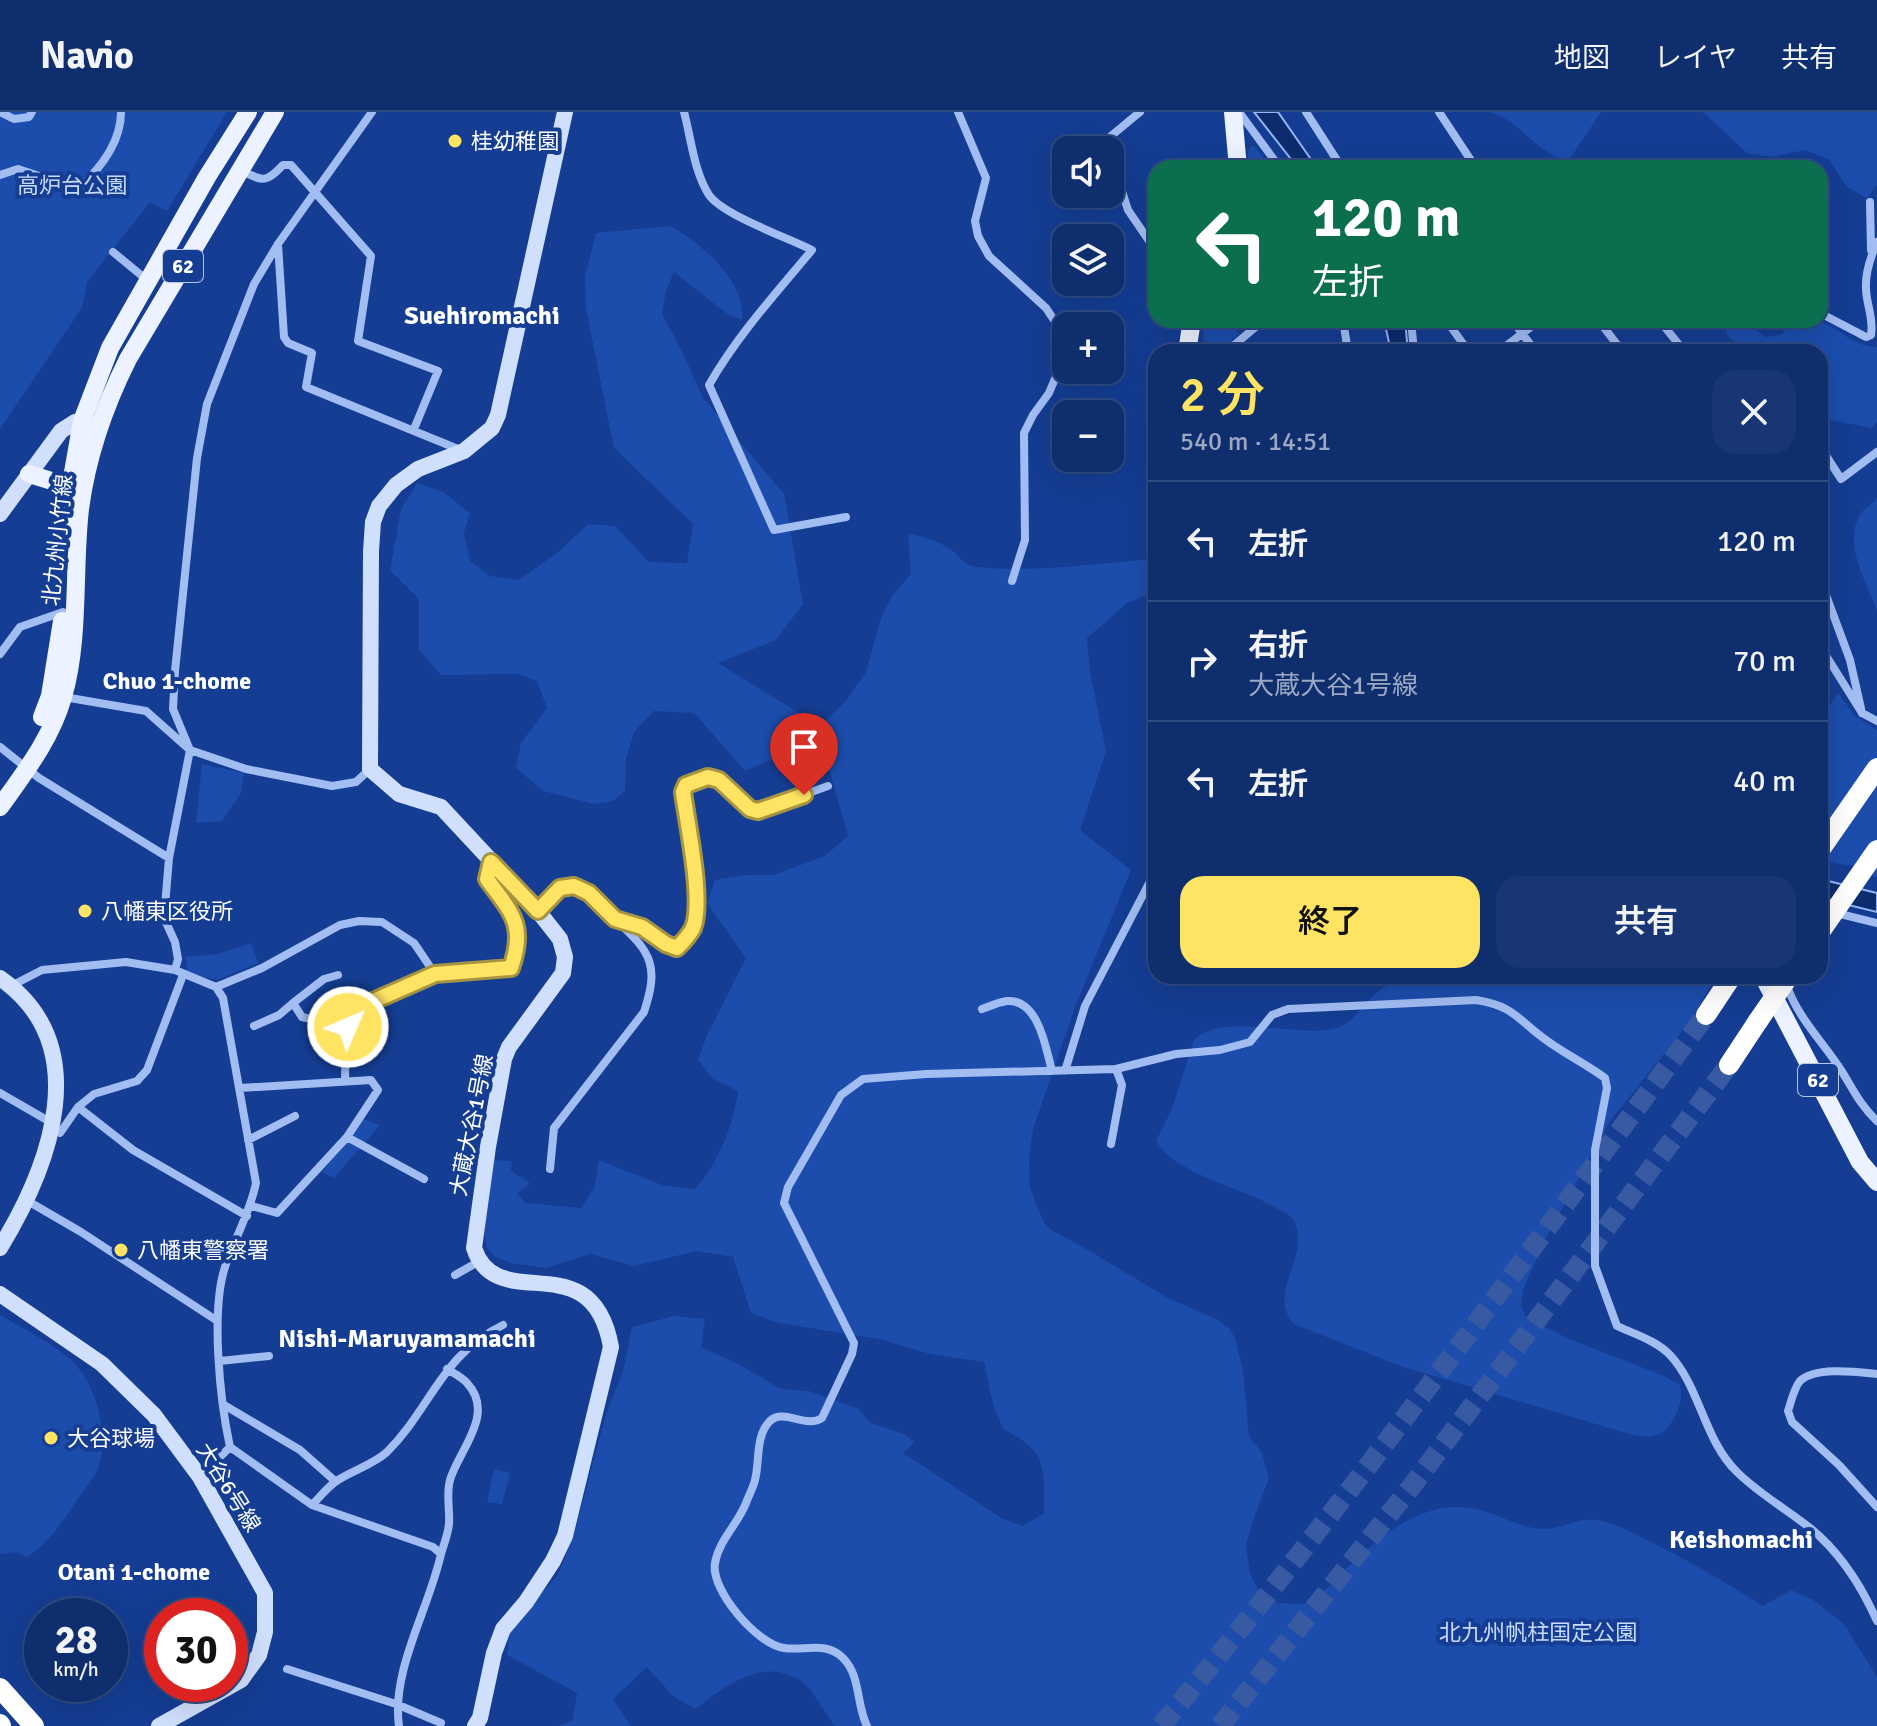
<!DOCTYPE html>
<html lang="ja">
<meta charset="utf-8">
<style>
:root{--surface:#0f2e6e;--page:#183673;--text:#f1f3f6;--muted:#9ba8c2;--line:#2f4a81;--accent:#ffe362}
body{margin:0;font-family:Signika,"Noto Sans JP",sans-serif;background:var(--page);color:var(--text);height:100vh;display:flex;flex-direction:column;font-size:30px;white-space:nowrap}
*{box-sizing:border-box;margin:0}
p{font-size:26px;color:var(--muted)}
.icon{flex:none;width:44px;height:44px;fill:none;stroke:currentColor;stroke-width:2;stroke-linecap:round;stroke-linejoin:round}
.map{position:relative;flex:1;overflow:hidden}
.side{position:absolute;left:1148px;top:232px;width:680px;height:640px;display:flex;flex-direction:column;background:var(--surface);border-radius:24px;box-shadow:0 8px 32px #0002,0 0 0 2px var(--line)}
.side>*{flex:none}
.banner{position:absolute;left:1148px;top:48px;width:680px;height:168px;border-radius:24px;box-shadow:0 8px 32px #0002,0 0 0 2px var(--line);background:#0b6e4f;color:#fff;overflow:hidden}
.buttons{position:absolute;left:1052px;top:24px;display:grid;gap:16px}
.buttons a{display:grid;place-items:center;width:72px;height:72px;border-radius:16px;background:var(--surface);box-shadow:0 8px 32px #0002,0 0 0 2px var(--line);font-size:40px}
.speed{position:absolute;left:24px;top:1486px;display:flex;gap:16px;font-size:40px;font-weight:700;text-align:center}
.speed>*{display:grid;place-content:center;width:104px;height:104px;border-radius:50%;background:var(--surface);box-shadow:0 8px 32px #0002,0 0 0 2px var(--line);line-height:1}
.speed small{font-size:20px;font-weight:400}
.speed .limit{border:12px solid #d22;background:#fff;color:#111}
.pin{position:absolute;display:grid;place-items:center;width:68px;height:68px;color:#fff;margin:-82px -34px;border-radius:50% 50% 50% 0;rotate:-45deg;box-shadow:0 0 8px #0007}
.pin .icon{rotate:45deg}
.me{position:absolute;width:88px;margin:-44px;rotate:45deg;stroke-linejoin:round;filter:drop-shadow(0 0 6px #0008)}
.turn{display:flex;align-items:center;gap:28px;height:168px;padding:0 32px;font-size:36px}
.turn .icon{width:104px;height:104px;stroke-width:2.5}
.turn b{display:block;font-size:56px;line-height:68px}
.round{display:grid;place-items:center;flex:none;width:84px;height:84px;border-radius:24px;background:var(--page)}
.overview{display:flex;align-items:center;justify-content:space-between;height:136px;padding:0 32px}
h1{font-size:48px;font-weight:600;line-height:60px;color:var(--accent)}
.primary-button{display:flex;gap:16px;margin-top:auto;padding:16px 32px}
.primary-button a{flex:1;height:92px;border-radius:24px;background:var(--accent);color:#111;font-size:32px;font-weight:600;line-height:92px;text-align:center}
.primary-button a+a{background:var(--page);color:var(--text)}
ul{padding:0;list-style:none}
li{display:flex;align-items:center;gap:24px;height:120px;padding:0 32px;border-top:2px solid var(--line)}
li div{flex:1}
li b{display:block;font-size:30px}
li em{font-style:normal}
header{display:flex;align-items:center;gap:48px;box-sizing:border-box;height:112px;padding:0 40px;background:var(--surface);border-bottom:2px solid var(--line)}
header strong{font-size:38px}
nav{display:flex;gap:44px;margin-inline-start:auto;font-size:28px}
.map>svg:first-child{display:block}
.green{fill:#1c4dad}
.water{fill:#0c2c6f;stroke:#94b6f5;stroke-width:2}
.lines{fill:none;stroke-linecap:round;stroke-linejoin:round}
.highway-tunnel{stroke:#375aa3;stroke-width:20;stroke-dasharray:20 10;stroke-linecap:butt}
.street{stroke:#a2bdf2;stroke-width:8}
.secondary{stroke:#d0dffc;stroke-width:16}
.primary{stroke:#ecf2ff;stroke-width:18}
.highway{stroke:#fff;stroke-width:20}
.highway-bridge{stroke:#fff;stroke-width:20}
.route-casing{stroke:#a69440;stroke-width:20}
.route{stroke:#ffe362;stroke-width:14}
.poi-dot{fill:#ffe362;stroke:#143d93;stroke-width:3}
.labels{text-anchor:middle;stroke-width:8;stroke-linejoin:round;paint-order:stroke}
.shield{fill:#143d93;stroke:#b8c5df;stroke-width:2}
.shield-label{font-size:20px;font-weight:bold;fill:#fff}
.poi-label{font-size:22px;fill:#fff;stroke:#143d93;text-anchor:start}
.park-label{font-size:22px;fill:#c9dbfc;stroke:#143d93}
.street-label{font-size:22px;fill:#fff;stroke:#143d93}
.neighbourhood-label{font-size:24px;font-weight:bold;fill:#fff;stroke:#143d93}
.quarter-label{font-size:26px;font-weight:bold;fill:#fff;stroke:#143d93}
</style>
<header>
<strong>Navio</strong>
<nav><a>地図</a><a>レイヤ</a><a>共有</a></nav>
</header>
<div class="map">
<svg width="1877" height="1614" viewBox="0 0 1877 1614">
<rect width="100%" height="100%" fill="#143d93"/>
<!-- green -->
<path class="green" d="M0 0H227L167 99 150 90 87 170 82 196 0 317Z
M1489 0H1601L1569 48C1535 43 1523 9 1489 0Z
M1703 0H1877V73L1867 86 1847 75 1829 48 1806 38 1772 45 1747 41Z
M1251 34 1255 35 1271 56H1247L1248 40Z
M670 114C701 131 747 170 742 208L726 201 674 160 666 179 662 202 682 239 703 286 784 382 803 492 776 528 718 551 802 603 825 609 845 590 866 560 882 503 892 484 911 462 908 422C921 423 937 429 949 436 961 444 961 453 978 455 1036 461 1098 451 1156 447V480L1127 491 1087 526 1090 559 1106 639 1080 718 1131 758 1075 895 1033 1017 1029 1046 1030 1076 1044 1111 1051 1118 1083 1135 1168 1186 1216 1207 1229 1216 1235 1226 1243 1259 1249 1324 1262 1341 1269 1366 1252 1411 1246 1434 1250 1462 1258 1477 1278 1491 1303 1492 1317 1486C1359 1445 1413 1380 1480 1398 1501 1403 1520 1416 1543 1417 1560 1418 1579 1405 1596 1408 1614 1410 1631 1420 1647 1428 1688 1448 1725 1470 1763 1494L1791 1478 1812 1487 1844 1512 1862 1541 1877 1565V1614H835C826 1603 812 1576 801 1569 762 1544 726 1574 695 1597L673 1584 647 1555 613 1587 631 1614H559L573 1608 577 1581 507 1543 509 1522 526 1498 558 1463 574 1423 606 1302 623 1259 632 1215 674 1204 705 1207 701 1235 738 1252 781 1277 809 1279 857 1296 871 1311 904 1322 915 1330 903 1341 1001 1406 1023 1414 1044 1401C1044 1354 1048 1340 1003 1317L993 1292 984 1250 930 1242 879 1227 779 1211 751 1201 733 1145 697 1139 634 1154 590 1142 546 1156 510 1151 494 1144 487 1136 484 1121 493 1048 512 1049 511 1059 530 1071 517 1081 526 1091 581 1096 594 1076 599 1048 662 1073 695 1077C719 1050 733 1014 738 979L713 967 698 948 707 923 746 846 707 791 715 768 746 763H773L825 744 848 724 824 639 793 638 745 659 694 601 654 599 634 620 626 647 625 679 613 689 594 692 543 679 516 656 521 631 547 596 537 569 518 562 441 563 419 538V487L390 458 401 397 417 371 443 380 470 401 464 421 470 449 490 464 519 468 558 440 588 412 615 414 649 450 687 451 693 412 614 336 586 196 585 164 596 121Z
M1208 208H1227L1239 222 1227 233 1203 229 1204 211Z
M1725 208H1745L1765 225 1783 222 1785 208C1798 208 1812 206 1824 211 1843 219 1855 235 1877 235V310L1872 316 1820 306V240H1749L1727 224Z
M1877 387V498C1866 470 1841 429 1862 400 1866 395 1873 391 1877 387Z
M1838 581 1855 604 1877 618V766L1854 754 1820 749V609Z
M202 652 244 661 241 681 222 709 196 711Z
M251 831 258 851 217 868 187 861 186 845 218 842Z
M1403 864H1716L1692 907 1610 1009 1544 1130 1523 1178 1521 1194 1526 1205 1567 1226 1664 1264 1680 1273C1685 1290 1672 1321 1652 1324 1646 1325 1639 1324 1633 1323L1400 1254 1294 1212C1265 1180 1314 1142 1293 1107 1290 1103 1283 1100 1278 1097 1245 1076 1175 1063 1156 1029L1172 997 1194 928C1221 900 1297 925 1334 917 1352 913 1363 892 1376 881 1384 875 1394 870 1403 864Z
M363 1007 380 1013 334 1066 322 1060Z
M0 1203C24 1217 53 1231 73 1250 97 1274 109 1321 99 1354 95 1365 86 1375 79 1385 64 1408 51 1429 27 1445L17 1440 0 1442Z
M494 1357 510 1361 502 1392 487 1390Z"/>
<!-- water -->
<path class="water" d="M1254 0H1278L1317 56H1298Z
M1384 208H1405L1408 240H1391Z
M1820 767 1877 781V800L1820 786Z"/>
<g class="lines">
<!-- highway-tunnel -->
<path class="highway-tunnel" d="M1161 1614C1352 1384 1527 1142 1706 903
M1220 1614 1415 1370 1729 953"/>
<!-- street -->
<path class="street" d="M0 0 14 7 29 5 32 0
M684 0C691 26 694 60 709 83 723 103 786 125 812 138 776 181 737 224 709 273L774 418 846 405
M958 0 986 66 975 109 978 124 989 144 1046 196 1060 217 1062 236 1057 262 1049 281 1033 303 1024 321 1025 428 1012 469
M1239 0 1280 56
M1306 0 1342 56
M1439 0 1476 56
M1109 38 1111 24 1140 0
M1110 42 1128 98 1156 139
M240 58C263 69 265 72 283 53H291L371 144 358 229 438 259 414 317
M0 63 18 57 78 77C100 57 121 30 121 0
M1870 90 1871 138
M278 132 284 225 288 231 312 241 306 275 463 339
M113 140 147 168
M1820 201 1866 225 1871 223C1874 206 1866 192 1866 176 1865 161 1871 144 1877 130
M1343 208 1348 240
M1411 208 1414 240
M1446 208 1469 240
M1512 208 1536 240
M1598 208 1623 240
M1659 208 1685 240
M1188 239H1227L1264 208
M1498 240 1540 208
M1820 342H1825L1841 367 1877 340
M1820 467 1850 548 1862 601
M1820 534 1862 601 1877 609
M0 542 20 515 63 500
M64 585 146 599 190 638 246 657 332 674 356 670 370 657
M0 635 39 666 169 746
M1820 797 1877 811
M538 799 560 776 574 774 589 781 615 807 642 815 666 832 677 836C683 830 689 825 693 817 704 789 687 712 683 680L686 673C735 656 722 687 758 699L828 674
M175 858 178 847 175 830 164 806 169 746 190 638 173 597 175 559 197 346 207 292 254 172 278 132 372 0
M11 874 42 858 126 850 175 858 216 875 223 886 256 1071C250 1100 236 1124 226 1152 210 1196 220 1289 230 1335L312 1393 433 1435 441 1442C429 1497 391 1558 399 1614
M1787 874C1798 906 1823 930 1841 958 1853 977 1860 993 1877 1009
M216 875 262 856 340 813 359 809 382 810 414 831 435 862
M293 891 324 867 338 863
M982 897C990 894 999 890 1007 889 1039 887 1046 937 1052 959
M254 914 279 903 293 891 302 905 348 915
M1065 959 1085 894 1156 758
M345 969C346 943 342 912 362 894L435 862 511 856C526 813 512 801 487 767L491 750
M240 976 371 968 378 978 347 1025 277 1101 252 1094
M0 981 52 1011 60 1021 78 995 133 1038 247 1104
M78 995 94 982 137 969 147 958 183 863
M347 1025 424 1067
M248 1028 295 1004
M1111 1032 1122 973 1116 957
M550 1057 554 1016 644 900C659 855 652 841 618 810
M26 1088 81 1120 216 1208
M455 1163 478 1150
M220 1249 269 1244
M1877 1262C1858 1260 1815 1254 1800 1269 1794 1276 1791 1290 1788 1299L1792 1310 1839 1353 1877 1395
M224 1293 300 1338 335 1369
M200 1365 230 1335
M312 1393C320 1385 328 1374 338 1368 354 1358 374 1352 387 1340 431 1296 442 1242 503 1213
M441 1442C444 1432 448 1422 449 1412 450 1397 446 1382 450 1368 459 1338 496 1302 467 1271 462 1265 453 1261 447 1257
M287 1557 396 1592 441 1611
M867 1614C856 1592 861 1564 843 1546 827 1529 805 1539 784 1536 758 1533 710 1478 715 1451 719 1428 738 1412 746 1391 749 1383 753 1376 755 1368 760 1349 755 1324 770 1309 784 1296 806 1317 822 1306L852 1242 854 1231 784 1091 788 1075 841 983 863 967 926 962 1116 957 1176 942 1220 938 1250 930 1272 903 1288 897 1476 888C1514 894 1517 907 1546 928 1565 942 1586 952 1605 966L1607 976 1595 1038V1154L1617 1214C1634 1222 1657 1229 1670 1243 1700 1275 1704 1328 1737 1360 1758 1381 1786 1397 1810 1416 1841 1441 1861 1473 1877 1509"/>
<!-- secondary -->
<path class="secondary" d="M0 402 61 319 75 310 99 312
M0 866C96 933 50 1054 0 1136
M0 1182 102 1252 154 1303 200 1365 265 1481V1520L259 1543 241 1568 159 1614
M475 1614 480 1606 494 1541 503 1517 526 1490 553 1449 565 1424 611 1235C592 1128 497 1206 474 1136L488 1035 504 947 509 935 563 861 565 845 560 827 538 799 441 695 399 682 370 657 371 439 373 410 379 394 396 373 418 357 464 339 492 316 498 303 565 0"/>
<!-- primary -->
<path class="primary" d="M1233 0 1238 56
M1187 240 1192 208
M29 362 55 370 69 383
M68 412 69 383 82 309 110 236 207 65 248 0
M42 605 50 584 62 509
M0 695C25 660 51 627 63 585 80 527 73 458 80 397 87 344 104 295 128 247L275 0
M1763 864 1860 1050 1877 1070"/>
<!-- highway -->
<path class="highway" d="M1820 738 1877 656
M1706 903 1732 864
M1729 953 1758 909
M0 1576 34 1614
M0 1612 1 1614"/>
<!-- highway-bridge -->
<path class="highway-bridge" d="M1820 820 1877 738
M1758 909 1789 864"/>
</g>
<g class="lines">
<defs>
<path id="route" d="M348 915 352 903 362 894 435 862 511 856C526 813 512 801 487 767L491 750 538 799 560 776 574 774 589 781 615 807 642 815 666 832 677 836C683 830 689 824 693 816 704 789 687 711 683 680L686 673 708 665 719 668 750 697 758 699 804 683"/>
</defs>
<!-- route casing -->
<use href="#route" class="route-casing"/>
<!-- route -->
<use href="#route" class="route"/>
</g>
<!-- markers -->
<g class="poi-dot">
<circle cx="455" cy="29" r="8"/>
<circle cx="85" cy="799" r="8"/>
<circle cx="121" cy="1138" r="8"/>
<circle cx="51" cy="1326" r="8"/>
</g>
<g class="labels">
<!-- shield labels -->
<g class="shield">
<rect x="163" y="138" width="40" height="32" rx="6"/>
<rect x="1798" y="952" width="40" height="32" rx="6"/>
</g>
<g class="shield-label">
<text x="183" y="161">62</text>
<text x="1818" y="975">62</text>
</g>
<!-- poi labels -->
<g class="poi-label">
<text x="471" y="37">桂幼稚園</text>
<text x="101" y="807">八幡東区役所</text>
<text x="137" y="1146">八幡東警察署</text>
<text x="67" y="1334">大谷球場</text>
</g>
<!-- park labels -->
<g class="park-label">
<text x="72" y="81">高炉台公園</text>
<text x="1538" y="1528">北九州帆柱国定公園</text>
</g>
<!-- street labels -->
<g class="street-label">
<text transform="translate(57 428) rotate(-84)" y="8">北九州小竹線</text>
<text transform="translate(471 1013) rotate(-79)" y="8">大蔵大谷1号線</text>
<text transform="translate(229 1375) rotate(58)" y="8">大谷6号線</text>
</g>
<!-- neighbourhood labels -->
<g class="neighbourhood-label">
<text x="177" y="577">Chuo 1-chome</text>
<text x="134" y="1468">Otani 1-chome</text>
</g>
<!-- quarter labels -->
<g class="quarter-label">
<text x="482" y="212">Suehiromachi</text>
<text x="407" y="1235">Nishi-Maruyamamachi</text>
<text x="1741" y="1436">Keishomachi</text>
</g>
</g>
</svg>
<div class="buttons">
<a><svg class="icon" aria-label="sound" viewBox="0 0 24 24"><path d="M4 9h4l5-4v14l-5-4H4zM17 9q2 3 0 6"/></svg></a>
<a><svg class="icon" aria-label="layers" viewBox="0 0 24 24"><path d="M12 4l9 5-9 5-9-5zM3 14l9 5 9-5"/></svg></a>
<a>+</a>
<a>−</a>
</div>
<div class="speed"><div>28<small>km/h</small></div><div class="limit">30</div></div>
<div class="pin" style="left:804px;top:683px;background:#d93025"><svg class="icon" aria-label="arrive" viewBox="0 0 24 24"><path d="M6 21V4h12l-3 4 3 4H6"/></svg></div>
<svg class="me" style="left:348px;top:915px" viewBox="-20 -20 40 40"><circle r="17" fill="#ffe362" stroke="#fff" stroke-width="3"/><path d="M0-11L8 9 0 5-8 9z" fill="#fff"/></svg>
<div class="banner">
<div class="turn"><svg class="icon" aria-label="left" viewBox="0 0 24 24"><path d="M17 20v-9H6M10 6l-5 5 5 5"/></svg><div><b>120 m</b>左折</div></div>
</div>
<section class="side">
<div class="overview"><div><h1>2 分</h1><p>540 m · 14:51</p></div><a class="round"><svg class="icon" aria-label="close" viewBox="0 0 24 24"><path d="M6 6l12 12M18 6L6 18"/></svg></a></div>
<ul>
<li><svg class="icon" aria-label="left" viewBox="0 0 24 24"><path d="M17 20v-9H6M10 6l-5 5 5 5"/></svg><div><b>左折</b></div><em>120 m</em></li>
<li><svg class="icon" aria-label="right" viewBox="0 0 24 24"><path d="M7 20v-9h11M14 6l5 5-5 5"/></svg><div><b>右折</b><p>大蔵大谷1号線</p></div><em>70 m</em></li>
<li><svg class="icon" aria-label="left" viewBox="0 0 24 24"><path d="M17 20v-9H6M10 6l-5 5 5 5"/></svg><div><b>左折</b></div><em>40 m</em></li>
</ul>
<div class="primary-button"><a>終了</a><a>共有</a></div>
</section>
</div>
